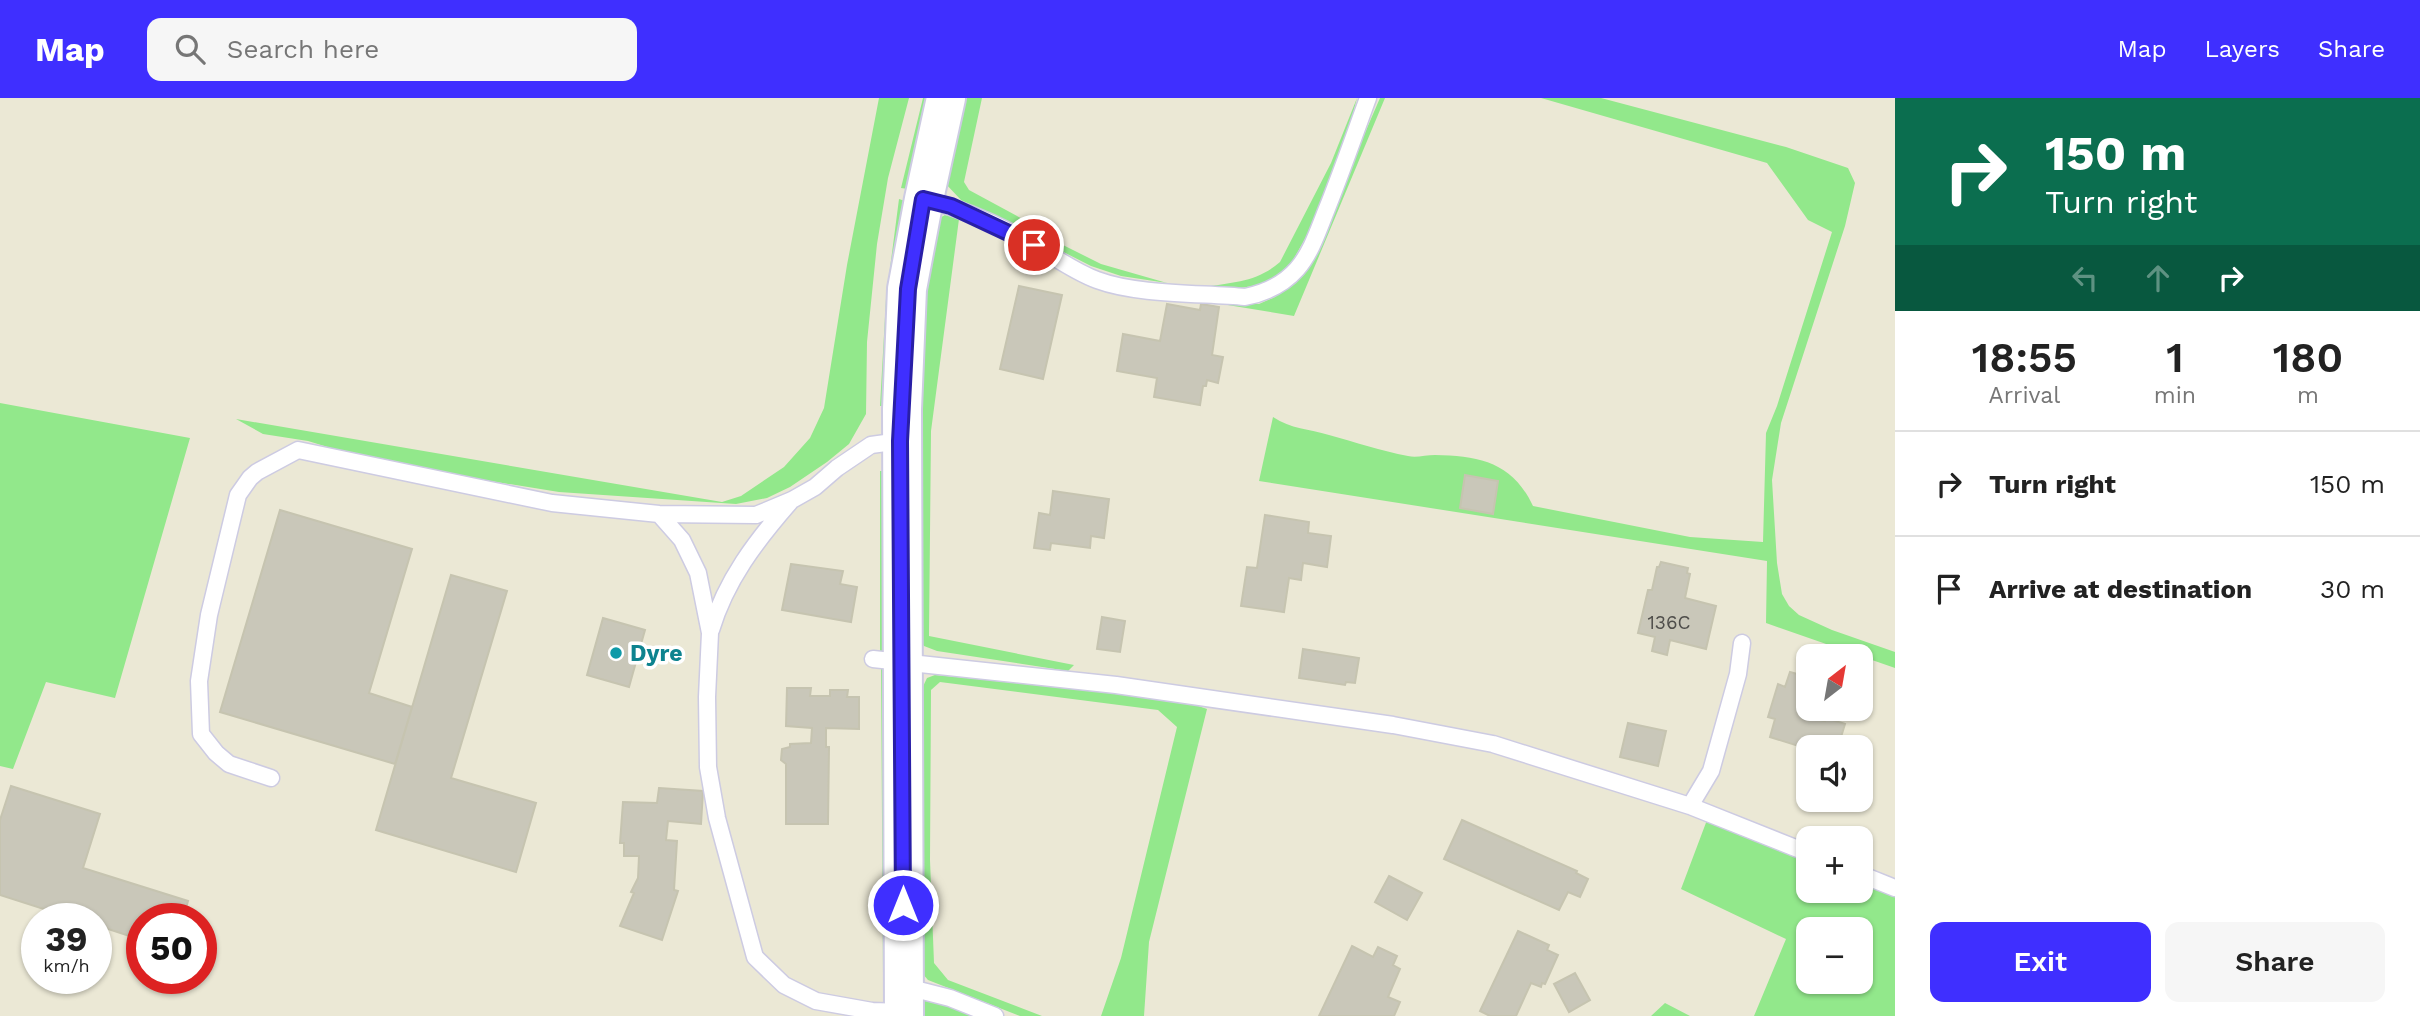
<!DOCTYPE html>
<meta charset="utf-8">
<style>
:root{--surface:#fff;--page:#f6f6f6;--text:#222;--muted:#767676;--line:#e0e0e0;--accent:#3f2fff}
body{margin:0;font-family:"Work Sans",sans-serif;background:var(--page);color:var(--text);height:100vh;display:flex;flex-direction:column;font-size:26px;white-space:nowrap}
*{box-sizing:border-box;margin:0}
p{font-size:23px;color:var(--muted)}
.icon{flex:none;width:38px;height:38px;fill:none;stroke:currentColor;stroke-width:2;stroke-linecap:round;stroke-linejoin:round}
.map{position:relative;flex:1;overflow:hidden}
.details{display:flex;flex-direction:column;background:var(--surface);width:525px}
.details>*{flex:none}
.banner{background:#0b6e4f;color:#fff;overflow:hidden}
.needle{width:46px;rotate:31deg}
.fabs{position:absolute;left:1796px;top:546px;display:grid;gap:14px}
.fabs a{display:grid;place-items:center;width:77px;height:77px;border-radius:14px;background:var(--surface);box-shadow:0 2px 5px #0004;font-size:35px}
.speed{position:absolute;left:21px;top:805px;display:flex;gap:14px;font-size:35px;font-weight:700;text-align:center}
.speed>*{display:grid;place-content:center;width:91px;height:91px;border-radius:50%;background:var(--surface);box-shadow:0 2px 5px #0004;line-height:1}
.speed small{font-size:18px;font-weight:400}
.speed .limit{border:10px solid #d22;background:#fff;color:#111}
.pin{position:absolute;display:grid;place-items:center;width:60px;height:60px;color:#fff;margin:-30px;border:4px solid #fff;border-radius:50%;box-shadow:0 2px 7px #0007}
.me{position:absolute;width:77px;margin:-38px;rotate:0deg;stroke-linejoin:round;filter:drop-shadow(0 0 5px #0008)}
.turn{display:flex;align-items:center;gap:24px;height:147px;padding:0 35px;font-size:32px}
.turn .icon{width:91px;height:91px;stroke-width:2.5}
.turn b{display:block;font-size:49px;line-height:60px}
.lanes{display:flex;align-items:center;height:66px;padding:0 35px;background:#0003;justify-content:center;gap:35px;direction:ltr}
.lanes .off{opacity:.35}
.eta{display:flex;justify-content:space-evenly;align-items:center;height:119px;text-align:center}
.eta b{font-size:42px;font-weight:600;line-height:49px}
.cta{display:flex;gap:14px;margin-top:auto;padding:14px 35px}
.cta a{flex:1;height:80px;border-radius:14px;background:var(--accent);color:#fff;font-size:28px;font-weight:600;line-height:80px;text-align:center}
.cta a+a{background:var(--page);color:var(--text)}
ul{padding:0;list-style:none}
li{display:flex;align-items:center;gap:21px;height:105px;padding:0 35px;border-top:2px solid var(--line)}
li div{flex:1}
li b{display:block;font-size:26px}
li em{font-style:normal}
header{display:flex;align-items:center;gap:42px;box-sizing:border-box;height:98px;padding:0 35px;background:var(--accent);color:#fff}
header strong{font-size:33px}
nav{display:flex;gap:38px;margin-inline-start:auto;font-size:24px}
.search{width:490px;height:63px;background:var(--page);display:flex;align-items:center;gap:18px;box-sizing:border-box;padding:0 24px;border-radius:14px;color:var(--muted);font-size:26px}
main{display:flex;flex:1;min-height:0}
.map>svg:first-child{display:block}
.green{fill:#92e88b;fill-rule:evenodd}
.building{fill:#c9c7b9;stroke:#c6c4b0;stroke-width:2}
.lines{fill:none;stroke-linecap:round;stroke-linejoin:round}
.service-casing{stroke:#cdcbe2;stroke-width:19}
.secondary-casing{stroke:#cdcbe2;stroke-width:42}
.service{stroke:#fff;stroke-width:16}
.secondary{stroke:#fff;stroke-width:38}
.route-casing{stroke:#291fa6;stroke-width:18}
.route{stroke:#3f2fff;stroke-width:12}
.culture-dot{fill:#0f9aa8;stroke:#fff;stroke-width:2.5}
.labels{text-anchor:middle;stroke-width:7;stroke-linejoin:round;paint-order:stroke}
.number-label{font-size:19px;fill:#4f4e4b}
.culture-label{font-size:23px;font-weight:bold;fill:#0d838f;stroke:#fff;text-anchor:start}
</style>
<header>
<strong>Map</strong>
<div class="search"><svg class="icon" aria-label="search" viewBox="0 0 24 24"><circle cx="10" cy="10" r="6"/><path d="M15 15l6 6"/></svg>Search here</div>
<nav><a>Map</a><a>Layers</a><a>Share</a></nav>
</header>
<main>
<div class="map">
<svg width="1895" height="918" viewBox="0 0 1895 918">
<rect width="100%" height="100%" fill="#ebe8d5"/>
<!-- green -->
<path class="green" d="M879 0H909L888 80 877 146 867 244 866 316 849 346 827 364 790 389 767 400 736 406 559 394 428 373 357 358 308 343 263 336 236 321 722 404 741 398 784 369 810 340 824 310 847 167Z
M923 0H930L908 91 901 90Z
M962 0H982L964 84 969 92 1028 124 1063 147 1101 166 1167 185 1121 178 1091 168 961 102 944 84Z
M1357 0 1348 35 1310 132 1288 171 1269 185 1241 190 1204 189C1234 184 1257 184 1280 164L1331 65Z
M1380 0H1385L1294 218 1203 203 1259 206 1275 199 1292 187 1312 157Z
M1541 0H1601L1786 49 1848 70 1855 85 1845 128 1781 325 1772 382 1777 465 1782 496 1789 508 1799 517 1832 532 1895 554V570L1766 525 1767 463 1259 383 1273 319C1291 331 1309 331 1329 337 1355 344 1381 353 1408 358 1416 360 1426 357 1435 357 1480 358 1512 364 1533 408L1690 439 1763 444 1766 335 1777 308 1832 134 1808 122 1767 65Z
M899 101 905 103 887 308H880L886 201Z
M945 117 959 121 931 333 929 538 1074 567 1068 573 937 553 924 548 915 538 924 186 936 122Z
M0 305 190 340 115 600 46 584 13 671 0 668Z
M880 373H886L887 556H880Z
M885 565 890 873 883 874 881 567Z
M935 577 1096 592 1187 604 1207 611 1149 844 1144 918H1101L1121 860 1177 629 1158 612 940 584 931 592 930 762 934 865 948 882 1042 918H1020L928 882 922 875 918 599 927 580Z
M1707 722 1808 763V793H1860V785L1895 799V918H1754L1786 841 1681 791ZM1808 831H1860V884H1808Z
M925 902 933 903 975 918H919V905Z
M1665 905 1690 918H1651Z"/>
<!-- building -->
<path class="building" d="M1019 188 1062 197 1043 281 1000 271Z
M1167 206 1200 212 1201 206 1219 209 1212 257 1223 259 1218 285 1207 282 1206 288H1203L1200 307 1154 299 1157 280 1117 273 1123 236 1160 243Z
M1465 377 1498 383 1493 416 1460 410Z
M1053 393 1109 401 1104 440 1091 438 1090 450 1051 445 1050 452 1034 450 1039 415 1050 417Z
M280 412 412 451 369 595 412 609 395 666 220 614Z
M1265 417 1309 424 1308 435 1331 438 1327 469 1303 465 1301 482 1289 480 1284 514 1241 508 1247 469 1257 470Z
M1661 464 1688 470 1687 475 1690 476 1685 500 1716 508 1706 551 1670 542 1667 557 1652 553 1655 539 1638 535 1648 492H1652L1657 469H1659Z
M791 466 843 473 840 486 857 489 851 524 782 512Z
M451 477 507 493 451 680 536 705 516 774 376 732Z
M1102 519 1125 523 1120 554 1097 551Z
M603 520 645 532 629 589 587 577Z
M1303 551 1359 560 1355 585 1346 584 1345 587 1299 580Z
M1790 574 1808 579V611H1823L1820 622 1825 623 1826 620 1845 626 1838 649H1817L1818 645 1813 643 1811 649 1808 651 1770 639 1775 621 1768 619 1778 586 1785 589Z
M787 590H811L810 598H830V592H848L847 599H859V631L826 630V649H829L828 726H786V666L781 662 782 651 790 649V646L811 645 812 630 786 628Z
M1628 625 1666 633 1658 668 1620 659Z
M11 688 100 716 83 770 188 803 183 821H142V842L96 827V821H75L0 797V722Z
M659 690 703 693 701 726 668 723 666 742 677 743 674 792 678 793 662 842 620 828 634 795 631 794 638 780 639 758H624V745H620L623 704 657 705Z
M1462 722 1577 773 1576 775 1588 781 1580 799 1568 794 1559 812 1444 761Z
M1389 778 1422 795 1407 822 1375 804Z
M1518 833 1549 847 1547 852 1558 857 1545 886 1542 885 1541 889 1531 885 1516 918H1490L1480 913Z
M1352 848 1373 859 1378 849 1397 858 1393 867 1400 871 1388 899 1400 904 1394 918H1319Z
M1575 875 1590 902 1569 914 1554 886Z"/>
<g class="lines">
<defs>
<path id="service" d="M924 101C962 111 1002 128 1036 148 1056 160 1075 174 1097 182 1137 197 1201 195 1245 199 1265 195 1283 187 1297 171 1311 155 1318 133 1326 113 1341 76 1354 38 1368 0
M659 416 682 442 698 475 710 535 707 599 708 669 717 720 755 859 784 887 816 903 872 913 903 914
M711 532C726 482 756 443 790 404
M873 561 1116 587 1393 627 1493 646 1690 708 1711 673 1738 576 1742 545
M271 680 229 666 216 655 201 636 199 583 209 517 238 397 250 380 257 374 298 352 552 405 659 416 756 417 792 402 815 389 837 370 871 347 900 343
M1690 708 1808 755
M1860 776 1895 790
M903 888 950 900 995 918"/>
<path id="secondary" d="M904 918 902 311 907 191 924 101 946 0"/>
</defs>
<!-- service casing -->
<use href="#service" class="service-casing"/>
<!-- secondary casing -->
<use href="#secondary" class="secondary-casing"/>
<!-- service -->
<use href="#service" class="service"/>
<!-- secondary -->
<use href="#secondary" class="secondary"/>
</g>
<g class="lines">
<defs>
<path id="route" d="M903 807 900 343 908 191 923 101 951 108 1034 147"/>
</defs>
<!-- route casing -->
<use href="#route" class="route-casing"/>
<!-- route -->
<use href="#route" class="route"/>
</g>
<!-- markers -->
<circle class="culture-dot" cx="616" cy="555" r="7"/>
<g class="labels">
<!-- number labels -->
<g class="number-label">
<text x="1669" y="531">136C</text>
</g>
<!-- culture labels -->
<g class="culture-label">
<text x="630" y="563">Dyre</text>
</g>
</g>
</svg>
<div class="fabs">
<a><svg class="needle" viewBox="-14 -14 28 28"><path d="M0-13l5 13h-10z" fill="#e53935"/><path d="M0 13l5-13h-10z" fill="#767676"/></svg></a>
<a><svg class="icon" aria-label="sound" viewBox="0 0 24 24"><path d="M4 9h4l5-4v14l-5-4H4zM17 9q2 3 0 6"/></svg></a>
<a>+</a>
<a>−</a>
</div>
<div class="speed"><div>39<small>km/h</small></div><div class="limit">50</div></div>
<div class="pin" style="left:1034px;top:147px;background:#d93025"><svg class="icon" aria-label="arrive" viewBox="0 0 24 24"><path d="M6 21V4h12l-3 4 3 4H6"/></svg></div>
<svg class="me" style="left:903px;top:807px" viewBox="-20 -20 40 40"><circle r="17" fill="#3f2fff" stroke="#fff" stroke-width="3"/><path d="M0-11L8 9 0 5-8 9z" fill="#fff"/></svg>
</div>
<section class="details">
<div class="banner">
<div class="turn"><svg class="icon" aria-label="right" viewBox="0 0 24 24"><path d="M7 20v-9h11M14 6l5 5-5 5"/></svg><div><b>150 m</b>Turn right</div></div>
<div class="lanes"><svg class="icon off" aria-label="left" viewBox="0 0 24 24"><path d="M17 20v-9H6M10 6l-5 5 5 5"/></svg><svg class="icon off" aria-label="ahead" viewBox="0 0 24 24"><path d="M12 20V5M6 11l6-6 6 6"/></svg><svg class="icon" aria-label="right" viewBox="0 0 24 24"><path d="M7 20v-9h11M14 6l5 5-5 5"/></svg></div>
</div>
<div class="eta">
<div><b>18:55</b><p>Arrival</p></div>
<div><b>1</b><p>min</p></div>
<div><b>180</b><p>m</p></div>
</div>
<ul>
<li><svg class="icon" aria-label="right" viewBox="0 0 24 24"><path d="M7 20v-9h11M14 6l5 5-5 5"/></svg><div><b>Turn right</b></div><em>150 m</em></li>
<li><svg class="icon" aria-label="arrive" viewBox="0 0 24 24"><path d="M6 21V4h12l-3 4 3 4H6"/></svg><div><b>Arrive at destination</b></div><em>30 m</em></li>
</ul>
<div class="cta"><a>Exit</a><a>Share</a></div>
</section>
</main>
